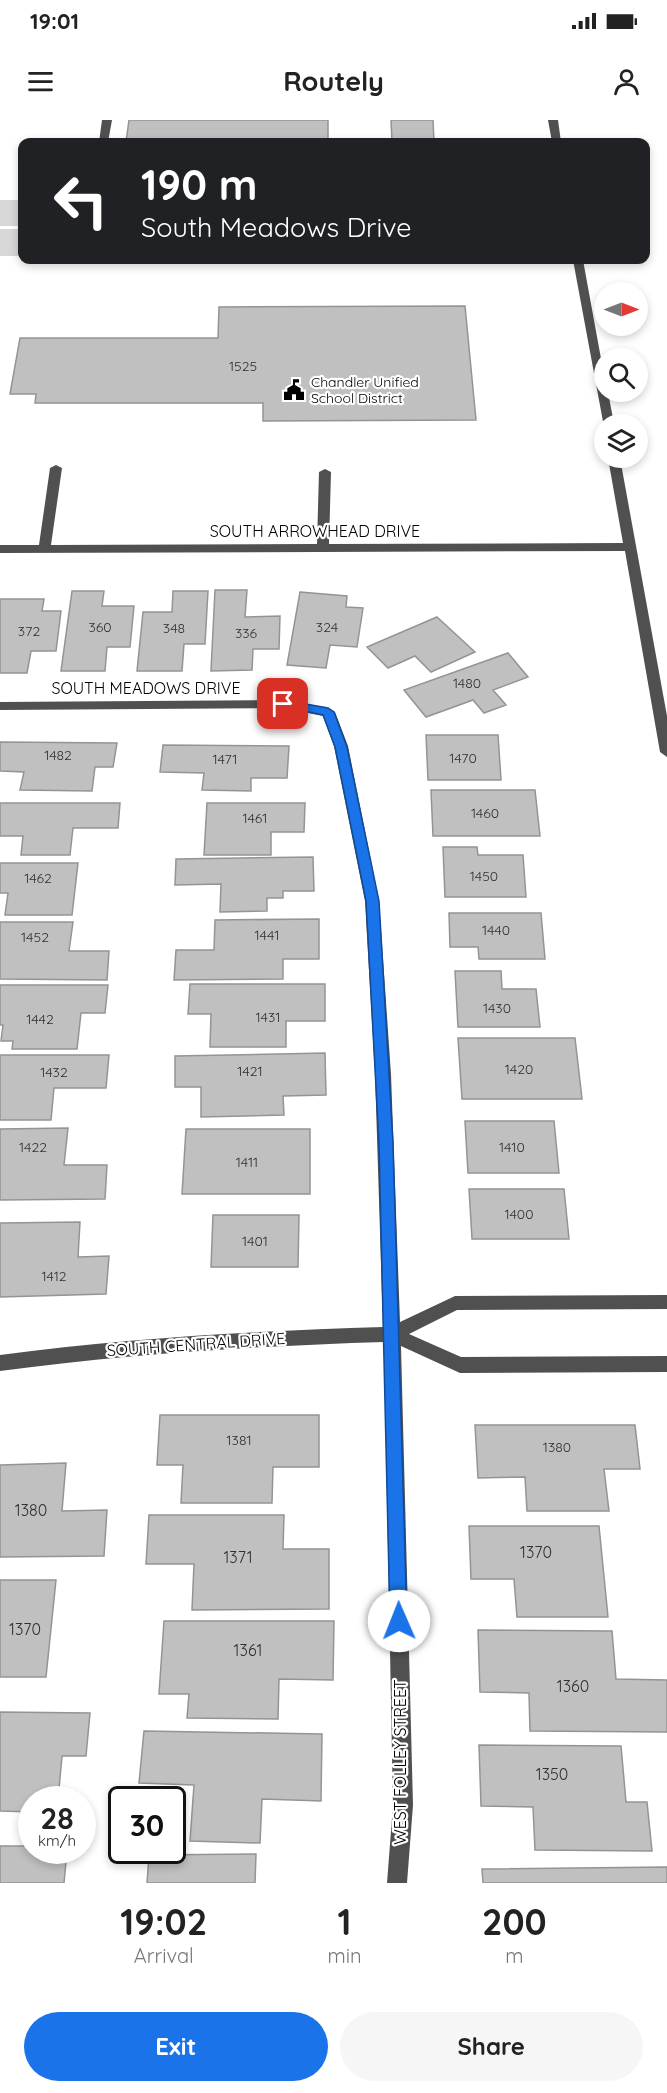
<!DOCTYPE html>
<style>
:root{--surface:#fff;--page:#f6f6f6;--text:#222;--muted:#767676;--accent:#1a73e8}
body{margin:0;font-family:Quicksand,sans-serif;background:var(--page);color:var(--text);height:100vh;display:flex;flex-direction:column;font-size:22px;white-space:nowrap}
*{box-sizing:border-box;margin:0}
p{font-size:20px;color:var(--muted)}
.icon{flex:none;width:33px;height:33px;fill:none;stroke:currentColor;stroke-width:2;stroke-linecap:round;stroke-linejoin:round}
.map{position:relative;height:1763px;overflow:hidden}
.panel{display:flex;flex-direction:column;background:var(--surface);flex:1}
.panel>*{flex:none}
.guide{position:absolute;left:18px;top:18px;width:632px;height:126px;border-radius:12px;box-shadow:0 3px 9px #0003;background:#202124;color:#fff;overflow:hidden}
.needle{width:39px;rotate:90deg}
.fabs{position:absolute;left:594px;top:162px;display:grid;gap:12px}
.fabs a{display:grid;place-items:center;width:54px;height:54px;border-radius:50%;background:var(--surface);box-shadow:0 3px 9px #0003;font-size:30px}
.speed{position:absolute;left:18px;top:1666px;display:flex;gap:12px;font-size:30px;font-weight:700;text-align:center}
.speed>*{display:grid;place-content:center;width:78px;height:78px;border-radius:50%;background:var(--surface);box-shadow:0 3px 9px #0003;line-height:1}
.speed small{font-size:15px;font-weight:400}
.speed .limit{border:3px solid #111;border-radius:9px;background:#fff;color:#111}
.pin{position:absolute;display:grid;place-items:center;width:51px;height:51px;color:#fff;margin:-26px;border-radius:12px;box-shadow:0 3px 9px #0006}
.me{position:absolute;width:66px;margin:-33px;rotate:359deg;stroke-linejoin:round;filter:drop-shadow(0 0 4px #0008)}
.turn{display:flex;align-items:center;gap:21px;height:126px;padding:0 24px;font-size:27px}
.turn .icon{width:78px;height:78px;stroke-width:2.5}
.turn b{display:block;font-size:42px;line-height:51px}
.eta{display:flex;justify-content:space-evenly;align-items:center;height:102px;text-align:center}
.eta b{font-size:36px;font-weight:700;line-height:42px}
.action{display:flex;gap:12px;margin-top:auto;padding:12px 24px}
.action a{flex:1;height:69px;border-radius:36px;background:var(--accent);color:#fff;font-size:24px;font-weight:700;line-height:69px;text-align:center}
.action a+a{background:var(--page);color:var(--text)}
.status{display:flex;justify-content:space-between;align-items:center;height:42px;padding:0 30px;background:var(--surface);direction:ltr}
.status svg{height:16px;fill:currentColor}
header{display:flex;justify-content:space-between;align-items:center;height:78px;padding:0 24px;background:var(--surface);font-size:27px;font-weight:700}
.map>svg:first-child{display:block}
.green{fill:#d7d7d7}
.building{fill:#c0c0c0;stroke:#949494;stroke-width:1.5}
.lines{fill:none;stroke-linecap:round;stroke-linejoin:round}
.minor{fill:#505050;fill-rule:evenodd}
.route{fill:#1a73e8;stroke:#114b97;stroke-width:1.5}
.labels{text-anchor:middle;stroke-width:4.5;stroke-linejoin:round;paint-order:stroke}
.number-label{font-size:14px;fill:#303030}
.far-poi-label{font-size:14px;fill:#000;stroke:#fff;text-anchor:start}
.street-label{font-size:16px;fill:#000;stroke:#fff}
.near-number-label{font-size:16px;fill:#303030}
</style>
<div class="status"><b>19:01</b><svg viewBox="0 0 49 12"><path d="M0 12V9h3v3zM5 12V6h3v6zM10 12V3h3v9zM15 12V0h3v12zM26 1h20v11H26zM47 4h2v5h-2z"/></svg></div>
<header><svg class="icon" aria-label="menu" viewBox="0 0 24 24"><path d="M4 6h16M4 12h16M4 18h16"/></svg>Routely<svg class="icon" aria-label="person" viewBox="0 0 24 24"><circle cx="12" cy="8" r="4"/><path d="M4 21q1-7 8-7t8 7"/></svg></header>
<div class="map">
<svg width="667" height="1763" viewBox="0 0 667 1763">
<rect width="100%" height="100%" fill="#fff"/>
<!-- green -->
<path class="green" d="M0 80H22V106H0Z
M0 109H22V136H0Z"/>
<!-- building -->
<path class="building" d="M129 0H328V22H126Z
M391 0H433L434 22H392Z
M465 186 476 300 263 301V283H35L36 274H10L20 218H218L219 187Z
M215 470H247L245 497 280 496 279 529H253L252 550 211 551Z
M72 471H104L102 486H134L130 527H107L105 551H61Z
M173 471H208L205 524H184L182 551H137L143 492H172Z
M300 472 347 476 346 487 363 488 357 527 330 525 326 548 287 545Z
M0 479H44L42 491H61L56 531H31L27 553H0Z
M437 497 475 532 431 552 415 536 388 548 367 527Z
M508 533 528 557 493 570 506 585 484 593 473 580 426 597 404 570Z
M426 615H498L501 660H428Z
M0 622 117 623 113 647H95L92 671 20 670 24 652 0 651Z
M163 625 289 626 287 658H251V671L202 670 204 653 160 652Z
M431 670H535L540 716H433Z
M0 683H120L118 708H73L70 735H21L23 716H0Z
M207 683H305L304 712H271V735H204Z
M443 727H477L478 735H523L526 777H445Z
M313 737 314 771H283V778H267V791L220 792 221 764 175 765 176 739Z
M0 743H78L72 795H5L8 773H0Z
M449 793H541L545 839H479L478 827H450Z
M319 799V839H283V859L174 860 176 830H214L215 800Z
M0 802H73L69 831H109L107 860 0 859Z
M455 851H501L502 869H536L540 907H458Z
M190 864H325V901H286V927H210L211 894H188Z
M0 865H108L105 893H81L77 929H12L13 921H1L3 905H0Z
M458 918H575L582 979H462Z
M325 933 326 975 283 976 284 995 201 997V967H175V936Z
M0 935H109L106 968H54L51 1000H0Z
M465 1001H554L559 1053H468Z
M68 1008 64 1045H107L105 1079 0 1080V1009Z
M186 1009H310V1074H182Z
M469 1069H564L569 1119H472Z
M213 1095H299L298 1147H211Z
M80 1102 78 1137 109 1136 106 1174 0 1177V1103Z
M160 1295H319V1347H273L272 1383H181L183 1345H157Z
M475 1305H635L640 1349H604L609 1391H527L525 1357 478 1358Z
M66 1343 62 1391 107 1390 104 1436 0 1437V1345Z
M149 1395H284L283 1429H329V1489L192 1490 194 1444H146Z
M469 1406H599L608 1497H517L514 1459H471Z
M0 1460H56L46 1557H0Z
M164 1501H334L333 1560 279 1559 278 1599 187 1598 189 1574H159Z
M478 1510 612 1511 616 1559 667 1560V1612L530 1611 529 1573 480 1572Z
M0 1592 90 1593 86 1636H62L58 1680H32V1692L0 1691Z
M144 1611 322 1614 321 1681 262 1679 260 1723 190 1721 194 1665 139 1663Z
M479 1625 621 1626 626 1682H647L652 1731 535 1730 533 1687 481 1686Z
M0 1726H32V1731H67L64 1763H0Z
M256 1734 255 1763H147L149 1735Z
M667 1747V1763H483L482 1749Z"/>
<g class="lines">
<!-- minor -->
<path class="minor" d="M102 0H112L108 22H99Z
M548 0H558L561 22H552Z
M573 140H583L604 255V272H608L614 304H604V307Z
M608 338H620L667 596V637L660 632 625 431 0 433V425H39L50 348 56 345 62 348 51 425 317 424 319 352 325 349 331 352 329 424 623 423Z
M283 580 328 588 335 592 348 626 379 781 391 954 400 1202 455 1176 667 1175V1189L457 1190 409 1214 461 1237 667 1236V1252L460 1253 401 1226 413 1685 407 1763H387L393 1685 384 1222C255 1226 128 1234 0 1251V1235C127 1218 255 1211 383 1207L375 954 365 781 334 626 323 596 283 588 0 590V582Z"/>
</g>
<!-- route -->
<path class="route" d="M283 580 328 588 334 592 347 627 379 781 393 1023 407 1501 405 1507 399 1509 393 1507 390 1501 379 1023 366 781 335 627 323 595 279 586V581Z"/>
<!-- icons -->
<defs>
<symbol id="civic-bare" viewBox="-9 -9 18 18"><path d="M-.6-6.5H3V-4.5H.6V-3L4-1V1h2V6H-6V1h2V-1L-.6-3ZM-1.2 2.5V6h2.4V2.5Z" fill="#000" stroke="#fff" stroke-width="2.5" paint-order="stroke"/></symbol>
</defs>
<g fill-rule="evenodd">
<use href="#civic-bare" x="279" y="255" width="30" height="30"/>
</g>
<g class="labels">
<!-- number labels -->
<g class="number-label">
<text x="243" y="251">1525</text>
<text x="100" y="512">360</text>
<text x="327" y="512">324</text>
<text x="174" y="513">348</text>
<text x="29" y="516">372</text>
<text x="246" y="518">336</text>
<text x="467" y="568">1480</text>
<text x="58" y="640">1482</text>
<text x="463" y="643">1470</text>
<text x="225" y="644">1471</text>
<text x="485" y="698">1460</text>
<text x="255" y="703">1461</text>
<text x="484" y="761">1450</text>
<text x="38" y="763">1462</text>
<text x="496" y="815">1440</text>
<text x="267" y="820">1441</text>
<text x="35" y="822">1452</text>
<text x="497" y="893">1430</text>
<text x="268" y="902">1431</text>
<text x="40" y="904">1442</text>
<text x="519" y="954">1420</text>
<text x="250" y="956">1421</text>
<text x="54" y="957">1432</text>
<text x="33" y="1032">1422</text>
<text x="512" y="1032">1410</text>
<text x="247" y="1047">1411</text>
<text x="519" y="1099">1400</text>
<text x="255" y="1126">1401</text>
<text x="54" y="1161">1412</text>
<text x="239" y="1325">1381</text>
<text x="557" y="1332">1380</text>
</g>
<!-- far-poi labels -->
<g class="far-poi-label">
<text x="311" y="267">Chandler Unified<tspan x="311" dy="16">School District</tspan></text>
</g>
<!-- street labels -->
<g class="street-label">
<text x="315" y="417">SOUTH ARROWHEAD DRIVE</text>
<text x="146" y="574">SOUTH MEADOWS DRIVE</text>
<text transform="translate(196 1224) rotate(-4)" y="6">SOUTH CENTRAL DRIVE</text>
<text transform="translate(400 1642) rotate(-90)" y="6">WEST FOLLEY STREET</text>
</g>
<!-- near-number labels -->
<g class="near-number-label">
<text x="31" y="1396">1380</text>
<text x="536" y="1438">1370</text>
<text x="238" y="1443">1371</text>
<text x="25" y="1515">1370</text>
<text x="248" y="1536">1361</text>
<text x="573" y="1572">1360</text>
<text x="552" y="1660">1350</text>
</g>
</g>
</svg>
<div class="fabs">
<a><svg class="needle" viewBox="-14 -14 28 28"><path d="M0-13l5 13h-10z" fill="#e53935"/><path d="M0 13l5-13h-10z" fill="#767676"/></svg></a>
<a><svg class="icon" aria-label="search" viewBox="0 0 24 24"><circle cx="10" cy="10" r="6"/><path d="M15 15l6 6"/></svg></a>
<a><svg class="icon" aria-label="layers" viewBox="0 0 24 24"><path d="M12 4l9 5-9 5-9-5zM3 14l9 5 9-5"/></svg></a>
</div>
<div class="speed"><div>28<small>km/h</small></div><div class="limit">30</div></div>
<div class="pin" style="left:283px;top:584px;background:#d93025"><svg class="icon" aria-label="arrive" viewBox="0 0 24 24"><path d="M6 21V4h12l-3 4 3 4H6"/></svg></div>
<svg class="me" style="left:399px;top:1501px" viewBox="-20 -20 40 40"><circle r="19" fill="#fff"/><path d="M0-13L10 11 0 6-10 11z" fill="#1a73e8"/></svg>
<div class="guide">
<div class="turn"><svg class="icon" aria-label="left" viewBox="0 0 24 24"><path d="M17 20v-9H6M10 6l-5 5 5 5"/></svg><div><b>190 m</b>South Meadows Drive</div></div>
</div>
</div>
<section class="panel">
<div class="eta">
<div><b>19:02</b><p>Arrival</p></div>
<div><b>1</b><p>min</p></div>
<div><b>200</b><p>m</p></div>
</div>
<div class="action"><a>Exit</a><a>Share</a></div>
</section>
